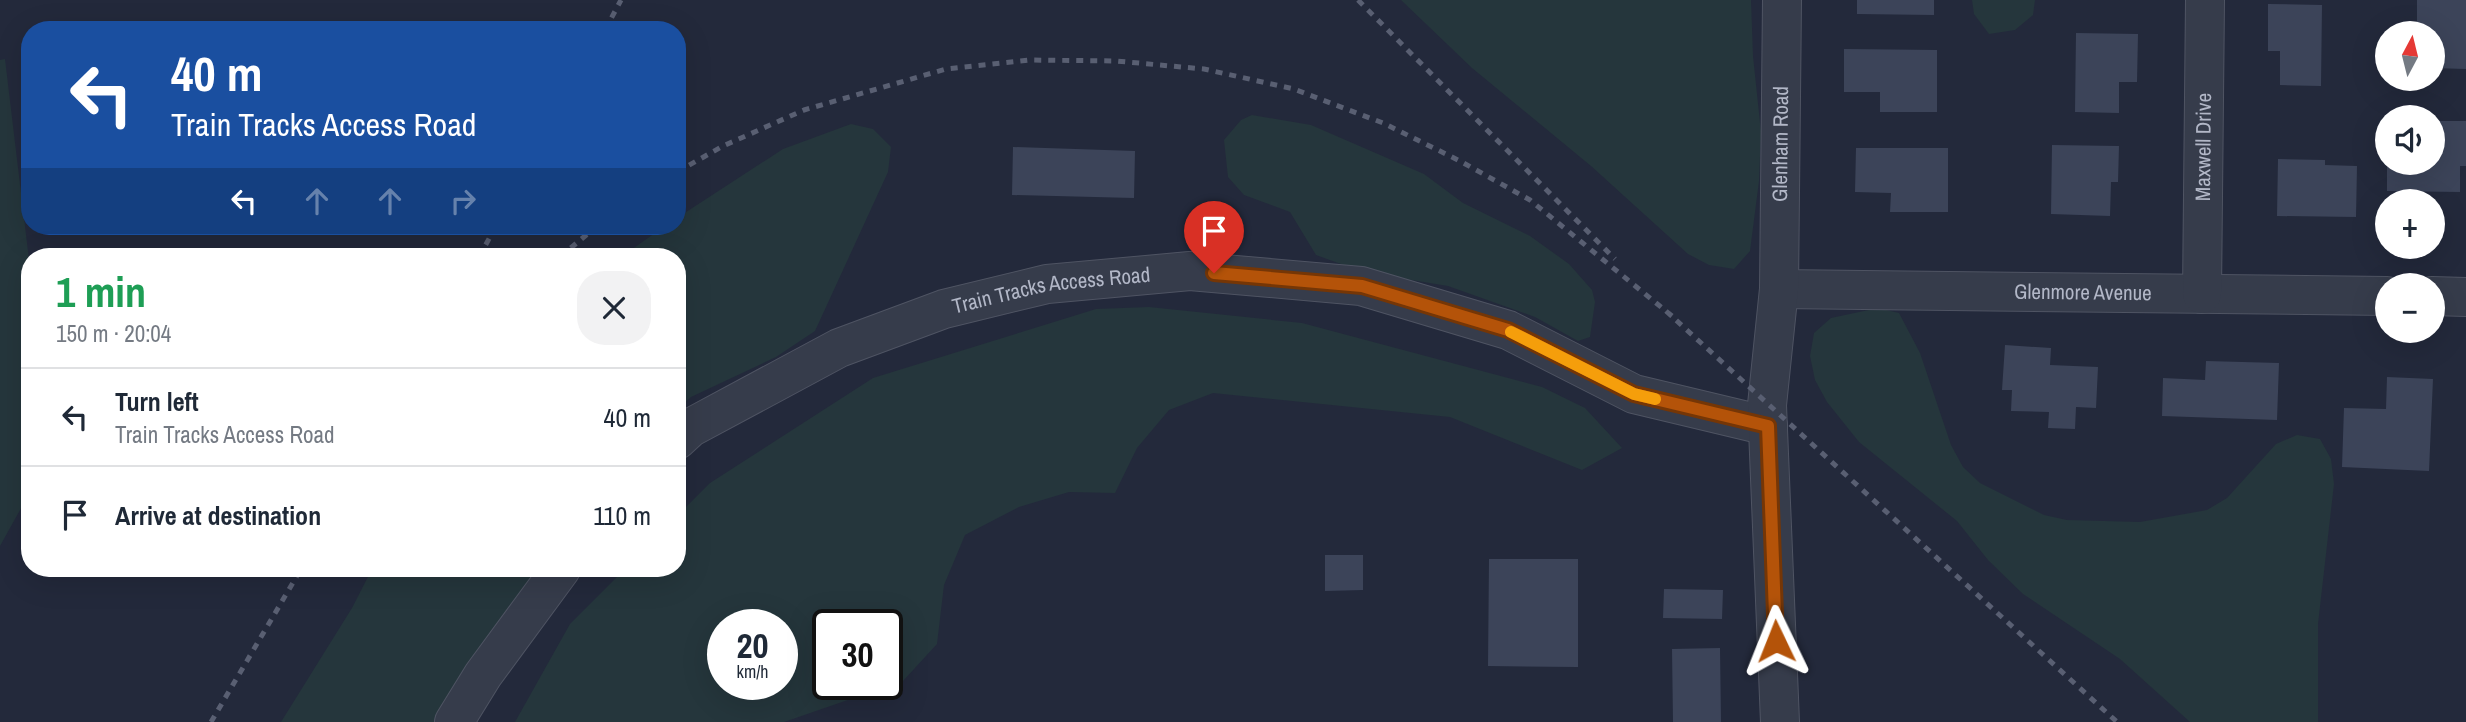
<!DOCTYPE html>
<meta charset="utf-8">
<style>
:root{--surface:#fff;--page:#f2f2f3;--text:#1f2937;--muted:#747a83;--line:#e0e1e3}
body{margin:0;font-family:"Archivo Narrow",sans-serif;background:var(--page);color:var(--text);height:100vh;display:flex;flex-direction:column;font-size:26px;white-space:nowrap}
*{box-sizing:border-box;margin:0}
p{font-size:23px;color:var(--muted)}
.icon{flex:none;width:38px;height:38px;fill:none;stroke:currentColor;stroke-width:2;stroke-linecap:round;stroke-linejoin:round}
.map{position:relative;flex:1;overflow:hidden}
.details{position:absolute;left:21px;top:248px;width:665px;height:329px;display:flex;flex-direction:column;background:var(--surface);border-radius:28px;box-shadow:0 7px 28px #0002}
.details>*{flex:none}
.banner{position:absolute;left:21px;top:21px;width:665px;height:214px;border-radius:28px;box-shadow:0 7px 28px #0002;background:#1a4fa0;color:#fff;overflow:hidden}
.needle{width:46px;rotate:7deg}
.fabs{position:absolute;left:2375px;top:21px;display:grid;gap:14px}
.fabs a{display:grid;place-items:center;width:70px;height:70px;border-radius:50%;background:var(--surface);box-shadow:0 7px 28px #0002;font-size:35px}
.speed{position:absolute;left:707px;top:609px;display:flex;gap:14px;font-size:35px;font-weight:700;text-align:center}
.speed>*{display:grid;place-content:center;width:91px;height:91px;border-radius:50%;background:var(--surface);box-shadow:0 7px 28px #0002;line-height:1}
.speed small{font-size:18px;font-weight:400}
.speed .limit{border:4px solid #111;border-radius:10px;background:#fff;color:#111}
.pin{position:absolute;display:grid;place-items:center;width:60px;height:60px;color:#fff;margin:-72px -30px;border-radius:50% 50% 50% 0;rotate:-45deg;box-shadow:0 0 7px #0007}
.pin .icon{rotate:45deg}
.me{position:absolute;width:77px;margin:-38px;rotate:358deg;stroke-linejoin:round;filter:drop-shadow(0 0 5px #0008)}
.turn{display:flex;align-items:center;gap:24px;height:147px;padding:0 35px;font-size:32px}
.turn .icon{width:91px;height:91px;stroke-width:2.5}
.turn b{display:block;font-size:49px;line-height:60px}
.lanes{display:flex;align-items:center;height:66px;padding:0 35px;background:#0003;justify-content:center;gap:35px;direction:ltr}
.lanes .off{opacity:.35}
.round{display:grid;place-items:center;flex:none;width:74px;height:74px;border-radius:28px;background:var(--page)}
.headline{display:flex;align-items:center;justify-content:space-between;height:119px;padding:0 35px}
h1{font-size:42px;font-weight:800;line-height:52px;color:#1e9e55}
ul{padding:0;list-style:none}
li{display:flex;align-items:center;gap:21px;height:98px;padding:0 35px;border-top:2px solid var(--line)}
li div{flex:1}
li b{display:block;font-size:26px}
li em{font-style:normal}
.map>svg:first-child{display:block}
.green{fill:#25363c;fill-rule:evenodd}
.building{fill:#3c4459}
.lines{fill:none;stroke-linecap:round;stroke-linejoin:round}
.minor-casing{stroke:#4f5463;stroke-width:40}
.minor{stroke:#363c4b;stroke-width:38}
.rail{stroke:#595f72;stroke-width:5;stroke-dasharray:7 7;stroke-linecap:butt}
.route-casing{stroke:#753606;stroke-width:18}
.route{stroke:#b45309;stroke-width:12}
.slow{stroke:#f59e0b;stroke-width:12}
.labels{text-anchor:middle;stroke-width:6;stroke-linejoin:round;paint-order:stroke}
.street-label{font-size:21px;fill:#b2b7c7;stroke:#1c2130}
</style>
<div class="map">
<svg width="2466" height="722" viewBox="0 0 2466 722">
<rect width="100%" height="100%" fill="#23293b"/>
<!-- green -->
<path class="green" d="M1401 0H1751L1753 56 1761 132 1759 181 1750 251 1734 269 1709 265 1688 254 1591 166 1472 68Z
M1972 0H2035L2033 15 2015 30 1989 34 1974 14Z
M5 59 30 268V492L0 546V60Z
M1252 115 1311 125 1424 174 1463 203 1530 236 1569 264 1592 290 1595 302 1590 337 1578 341 1535 317 1448 286 1363 272 1316 255 1290 212 1244 195 1228 177 1224 140 1241 120Z
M851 124 873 129 891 147 888 172 815 331 776 357 691 397 677 410V257H621L665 226H677V218L783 149Z
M1149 307 1302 323 1542 387 1585 408 1622 448 1582 470 1450 417 1213 393 1169 410 1137 448 1115 493 1069 492 1019 507 965 535 944 585 937 644 903 681 784 722H515L570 624 625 569H677V516L710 483 873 378 1096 309ZM723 625H782V684H723ZM828 625H887V684H828Z
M1878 308 1899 313 1920 353 1951 445 1963 467 1980 483 2044 515 2067 520 2140 522 2207 510 2227 498 2276 444 2297 435 2320 439 2331 459 2334 484 2318 624V722H2190L2120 659 2023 594 1988 560 1957 521 1859 442 1827 402 1815 380 1810 356 1814 333 1831 318Z
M372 569H538L437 722H281L352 608Z"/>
<!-- building -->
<path class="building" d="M1857 0H1934V15L1857 14Z
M2417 0H2466V69L2432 68V33H2417Z
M2268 4 2322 5 2321 86 2280 85V51H2268Z
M2076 33 2138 34 2137 82H2119V113L2075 112Z
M1844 49 1937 50V112H1880V92H1844Z
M2432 121H2466V166H2460V192L2387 191V163H2432Z
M2052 145 2119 146 2118 182H2111L2110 216 2051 214Z
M1013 147 1135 151 1134 198 1012 195Z
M1856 148H1948V212H1890L1891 193 1855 192Z
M2278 159 2325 160V165L2357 166 2356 217 2277 216Z
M2005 345 2051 348 2050 365 2098 367 2096 408 2076 407 2075 429 2048 428 2049 412 2011 411 2012 390H2002Z
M2206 361 2279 363 2277 420 2162 416 2163 378 2205 380Z
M2387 377 2433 379 2429 471 2342 467 2344 408 2386 409Z
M1325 555H1363V590L1325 591Z
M1489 559H1578V667L1488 666Z
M1664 589 1723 590 1722 619 1663 618Z
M1720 648 1721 722H1673L1672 649Z"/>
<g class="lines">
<defs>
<g id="minor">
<path id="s1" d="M1779 289 2387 296"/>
<path id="s2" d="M2202 294 2205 0"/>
<path d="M2432 296 2466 297"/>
<path id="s3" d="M677 440 690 428 839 348 944 309 1047 284 1190 271 1361 286 1508 330 1634 394 1768 426"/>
<path d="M454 722 483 675 561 569"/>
<path id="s4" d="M1780 722 1767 405 1779 289 1782 0"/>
</g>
</defs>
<!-- minor casing -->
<use href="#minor" class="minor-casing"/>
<!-- minor -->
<use href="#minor" class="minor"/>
<!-- rail -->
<path class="rail" d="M1358 0 1615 259
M605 30 621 0
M677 172 723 146 804 110 946 69 1030 60 1116 61 1204 69 1294 89 1383 123 1460 161 1530 200 1672 316
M479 257 496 226
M560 257 597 226
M1666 311 2117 722
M211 722 301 569"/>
</g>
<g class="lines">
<defs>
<path id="route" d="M1214 273 1362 286 1508 330 1634 394 1768 426 1776 641"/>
</defs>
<!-- route casing -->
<use href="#route" class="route-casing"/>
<!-- route -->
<use href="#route" class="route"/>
<!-- slow -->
<path class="slow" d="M1511 332 1634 394 1655 399"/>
</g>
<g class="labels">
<!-- street labels -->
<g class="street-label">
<text dy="7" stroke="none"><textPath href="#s4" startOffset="579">Glenham Road</textPath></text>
<text dy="7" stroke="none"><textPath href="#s2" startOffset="147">Maxwell Drive</textPath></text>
<text dy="7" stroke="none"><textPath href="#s3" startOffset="408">Train Tracks Access Road</textPath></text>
<text dy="7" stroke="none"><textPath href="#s1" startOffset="304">Glenmore Avenue</textPath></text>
</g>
</g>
</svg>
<div class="fabs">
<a><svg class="needle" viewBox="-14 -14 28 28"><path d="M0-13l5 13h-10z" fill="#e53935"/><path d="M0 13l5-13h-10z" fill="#747a83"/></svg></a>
<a><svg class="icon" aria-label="sound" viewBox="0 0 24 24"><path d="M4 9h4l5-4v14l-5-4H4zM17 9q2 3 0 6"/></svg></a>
<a>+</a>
<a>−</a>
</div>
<div class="speed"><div>20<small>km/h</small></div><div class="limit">30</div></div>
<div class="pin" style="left:1214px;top:273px;background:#d93025"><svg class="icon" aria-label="arrive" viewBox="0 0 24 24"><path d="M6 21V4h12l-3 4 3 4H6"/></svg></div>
<svg class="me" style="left:1776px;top:641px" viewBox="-20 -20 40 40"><path d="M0-17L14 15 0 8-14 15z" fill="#b45309" stroke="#fff" stroke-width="4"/></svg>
<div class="banner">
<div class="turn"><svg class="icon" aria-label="left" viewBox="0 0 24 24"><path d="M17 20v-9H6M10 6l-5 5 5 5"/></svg><div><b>40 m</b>Train Tracks Access Road</div></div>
<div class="lanes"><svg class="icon" aria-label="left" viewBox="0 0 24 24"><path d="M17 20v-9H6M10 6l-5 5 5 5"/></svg><svg class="icon off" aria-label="ahead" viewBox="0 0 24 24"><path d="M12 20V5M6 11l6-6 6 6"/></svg><svg class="icon off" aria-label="ahead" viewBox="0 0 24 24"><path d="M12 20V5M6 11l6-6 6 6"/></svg><svg class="icon off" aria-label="right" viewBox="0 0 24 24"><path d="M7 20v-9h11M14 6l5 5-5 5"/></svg></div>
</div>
<section class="details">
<div class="headline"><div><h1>1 min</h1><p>150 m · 20:04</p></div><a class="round"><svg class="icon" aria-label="close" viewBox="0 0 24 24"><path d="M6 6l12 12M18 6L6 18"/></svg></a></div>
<ul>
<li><svg class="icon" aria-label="left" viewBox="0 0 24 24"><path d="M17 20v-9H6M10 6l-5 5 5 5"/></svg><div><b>Turn left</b><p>Train Tracks Access Road</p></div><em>40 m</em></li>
<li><svg class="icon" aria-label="arrive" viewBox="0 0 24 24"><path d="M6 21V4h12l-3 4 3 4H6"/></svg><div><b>Arrive at destination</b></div><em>110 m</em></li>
</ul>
</section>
</div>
